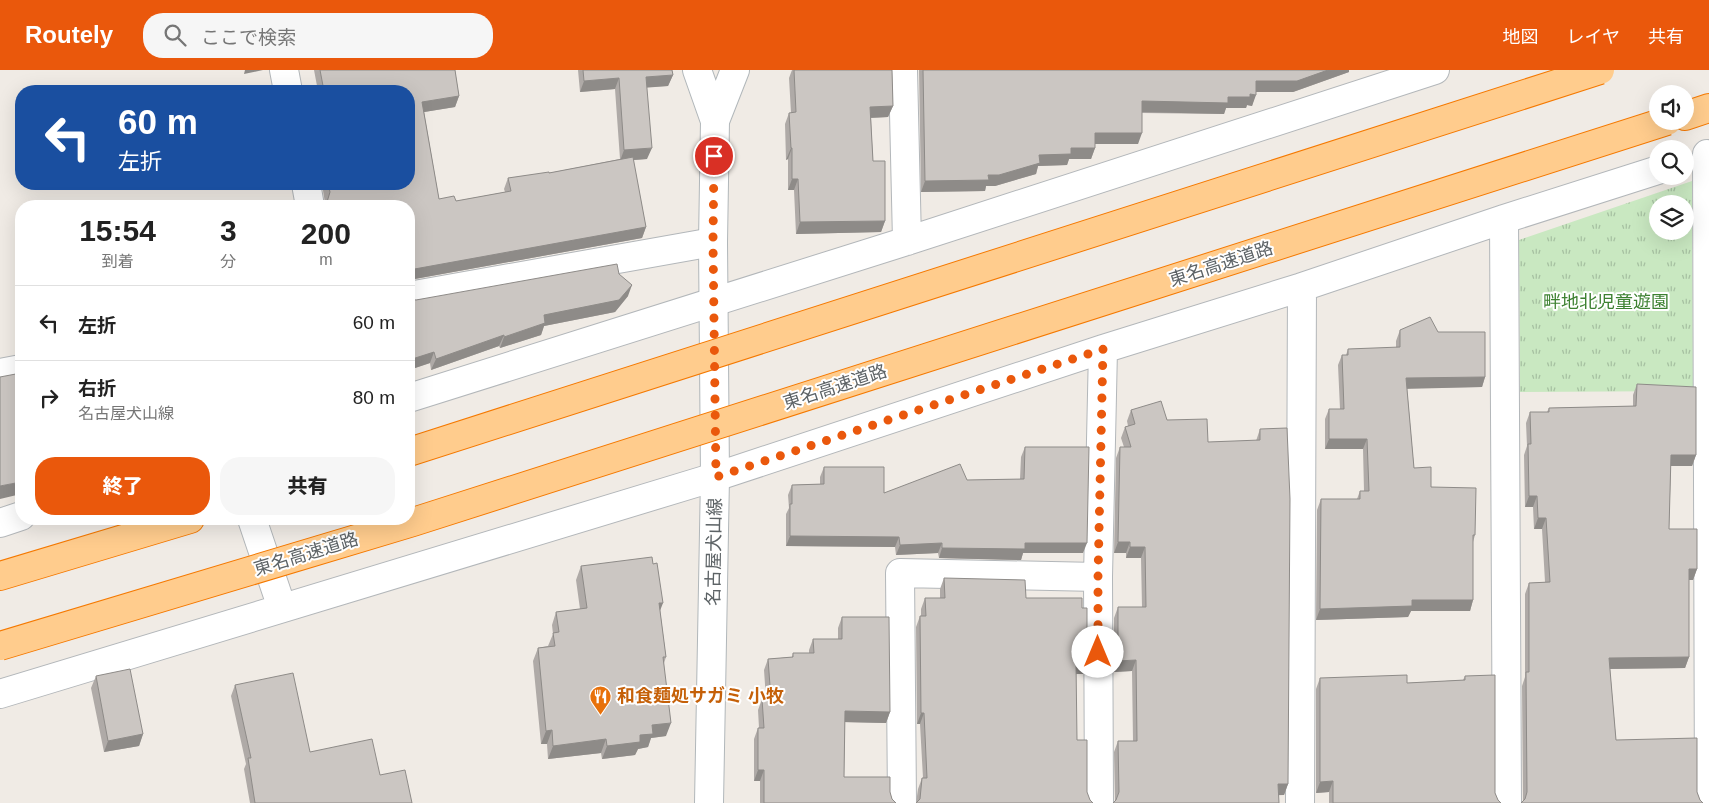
<!DOCTYPE html>
<html lang="ja">
<meta charset="utf-8">
<style>
:root{--surface:#fff;--page:#f6f6f6;--text:#222;--muted:#767676;--line:#e0e0e0;--accent:#ea580c}
body{margin:0;font-family:Helvetica,"Noto Sans JP",sans-serif;background:var(--page);color:var(--text);height:100vh;display:flex;flex-direction:column;font-size:19px;white-space:nowrap}
*{box-sizing:border-box;margin:0}
p{font-size:16px;color:var(--muted)}
.icon{flex:none;width:28px;height:28px;fill:none;stroke:currentColor;stroke-width:2;stroke-linecap:round;stroke-linejoin:round}
.map{position:relative;flex:1;overflow:hidden}
.sheet{position:absolute;left:15px;top:130px;width:400px;height:325px;display:flex;flex-direction:column;background:var(--surface);border-radius:20px;box-shadow:0 5px 20px #0002}
.sheet>*{flex:none}
.banner{position:absolute;left:15px;top:15px;width:400px;height:105px;border-radius:20px;box-shadow:0 5px 20px #0002;background:#1a4fa0;color:#fff;overflow:hidden}
.controls{position:absolute;left:1649px;top:15px;display:grid;gap:10px}
.controls a{display:grid;place-items:center;width:45px;height:45px;border-radius:50%;background:var(--surface);box-shadow:0 5px 20px #0002;font-size:25px}
.pin{position:absolute;display:grid;place-items:center;width:42px;height:42px;color:#fff;margin:-21px;border:2px solid #fff;border-radius:50%;box-shadow:0 1px 5px #0007}
.me{position:absolute;width:55px;margin:-28px;rotate:0deg;stroke-linejoin:round;filter:drop-shadow(0 0 4px #0008)}
.turn{display:flex;align-items:center;gap:18px;height:105px;padding:0 20px;font-size:22px}
.turn .icon{width:65px;height:65px;stroke-width:2.5}
.turn b{display:block;font-size:35px;line-height:42px}
.eta{display:flex;justify-content:space-evenly;align-items:center;height:85px;text-align:center}
.eta b{font-size:30px;font-weight:800;line-height:35px}
.primary-button{display:flex;gap:10px;margin-top:auto;padding:10px 20px}
.primary-button a{flex:1;height:58px;border-radius:20px;background:var(--accent);color:#fff;font-size:20px;font-weight:800;line-height:58px;text-align:center}
.primary-button a+a{background:var(--page);color:var(--text)}
ul{padding:0;list-style:none}
li{display:flex;align-items:center;gap:15px;height:75px;padding:0 20px;border-top:1px solid var(--line)}
li div{flex:1}
li b{display:block;font-size:19px}
li em{font-style:normal}
header{display:flex;align-items:center;gap:30px;box-sizing:border-box;height:70px;padding:0 25px;background:var(--accent);color:#fff}
header strong{font-size:24px}
nav{display:flex;gap:28px;margin-inline-start:auto;font-size:18px}
.search{width:350px;height:45px;background:var(--page);display:flex;align-items:center;gap:12px;box-sizing:border-box;padding:0 18px;border-radius:20px;color:var(--muted);font-size:19px}
.map>svg:first-child{display:block}
.grass{fill:url(#grass-tufts);fill-rule:evenodd}
.lines{fill:none;stroke-linecap:round;stroke-linejoin:round}
.minor-casing{stroke:#b3b7ba;stroke-width:30}
.secondary-casing{stroke:#b1b7ba;stroke-width:30}
.motorway-casing{stroke:#f57900;stroke-width:30}
.minor{stroke:#fff;stroke-width:28}
.secondary{stroke:#fff;stroke-width:28}
.motorway{stroke:#ffcc8d;stroke-width:28}
.motorway-bridge-casing{stroke:#f57900;stroke-width:30;stroke-linecap:butt}
.motorway-bridge{stroke:#ffcc8d;stroke-width:28}
.wall{fill:#afaaa7}
.shaded-wall{fill:#8e8b88}
.building{fill:#cbc6c2;stroke:#8e8b88}
.route{stroke:#ea580c;stroke-width:9;stroke-dasharray:0 16.2}
.labels{text-anchor:middle;stroke-width:4;stroke-linejoin:round;paint-order:stroke}
.street-label{font-size:18px;fill:#5d6366;stroke:#fff}
.park-label{font-size:18px;fill:#3d8131;stroke:#fff}
.food-label{font-size:18px;font-weight:bold;fill:#c56008;stroke:#fff;text-anchor:start}
</style>
<header>
<strong>Routely</strong>
<div class="search"><svg class="icon" aria-label="search" viewBox="0 0 24 24"><circle cx="10" cy="10" r="6"/><path d="M15 15l6 6"/></svg>ここで検索</div>
<nav><a>地図</a><a>レイヤ</a><a>共有</a></nav>
</header>
<div class="map">
<svg width="1709" height="733" viewBox="0 0 1709 733">
<defs>
<pattern id="grass-tufts" width="24" height="20" patternUnits="userSpaceOnUse" patternTransform="scale(1.25)"><rect width="24" height="20" fill="#c9e8c1"/><path d="M3 7l-1-3M5 7V3M7 7l1-3M15 17l-1-3M17 17v-4M19 17l1-3" fill="none" stroke="#a6c0a1"/></pattern>
</defs>
<rect width="100%" height="100%" fill="#f0ebe5"/>
<!-- grass -->
<path class="grass" d="M1692 111 1693 321 1520 322 1519 170ZM1658 134H1685V161H1658Z"/>
<g class="lines">
<defs>
<path id="minor" d="M284 0 288 21
M903 0 907 171
M1707 84 1709 733
M306 114 310 136
M1504 149 1507 733
M409 226 713 172
M0 303 21 299
M409 328 907 171 1435 0
M252 449 282 538
M0 453 21 446
M0 624 715 407 1103 279 1302 217 1504 149 1658 100
M902 733 900 503 1098 507
M1099 733 1098 507 1103 279
M1300 733 1302 217"/>
<path id="secondary" d="M697 0 715 51 713 172 715 407 709 733
M715 51 735 0"/>
<path id="motorway" d="M1685 46 1709 38
M0 506 190 449"/>
</defs>
<!-- minor casing -->
<use href="#minor" class="minor-casing"/>
<!-- secondary casing -->
<use href="#secondary" class="secondary-casing"/>
<!-- motorway casing -->
<use href="#motorway" class="motorway-casing"/>
<!-- minor -->
<use href="#minor" class="minor"/>
<!-- secondary -->
<use href="#secondary" class="secondary"/>
<!-- motorway -->
<use href="#motorway" class="motorway"/>
<defs>
<path id="motorway-bridge" d="M409 382 1600 0
M0 576 413 452 1667 51"/>
</defs>
<!-- motorway-bridge casing -->
<use href="#motorway-bridge" class="motorway-bridge-casing"/>
<!-- motorway-bridge -->
<use href="#motorway-bridge" class="motorway-bridge"/>
</g>
<!-- wall -->
<path class="wall" d="M314 0H455L459 26 455 37 424 42 439 129 456 131 505 122 504 119 508 108 549 103 620 89 615 19 580 22 578 0H672L673 5 668 16 647 17V89L633 90 646 157 642 168 409 210V136H325V133L322 114H409V21H318Z
M792 0H892L893 36 888 47 871 48 873 91 885 151 881 162 796 164 794 120H788V89L786 90 785 54 789 43H791L789 8Z
M919 0H1349V2L1293 22H1256L1252 36 1247 35 1246 38H1226L1224 44 1142 43 1138 74H1095V78L1091 89H1069L1067 95 1038 96 1036 104 995 116H986L985 121 921 122Z
M619 204 628 226 615 242 544 256 541 265 500 278 499 276 431 300 430 293 409 300V229L416 230Z
M1400 260 1438 262 1485 307 1482 317 1407 318 1414 398 1475 465 1473 472V530L1470 541H1411L1408 547 1316 550 1317 440 1321 429H1357L1360 421H1364L1363 379H1325V349L1329 339H1340L1338 295 1342 285H1346L1348 279 1396 278V271Z
M1637 314 1696 385 1692 396H1671L1669 459 1697 499 1693 510H1689V587L1685 598 1610 599 1616 670 1697 722 1700 730 1523 732 1522 616 1525 607V524L1529 513 1545 512 1542 459H1534L1533 437H1525L1524 385 1527 376 1526 353 1530 342H1547L1549 338 1633 336V325Z
M1131 340 1167 350 1208 372 1256 371 1260 359 1288 714 1284 725 1115 732 1114 682 1118 671H1133L1132 601 1114 602V548L1118 537H1142L1141 488H1126V483H1114L1116 388 1120 377H1124L1121 368 1125 357 1128 356 1127 351Z
M1025 377 1083 483H1023L1021 490 939 488 938 483 896 485 895 477 786 476V444L789 438 788 425 792 415 820 414V407L824 397 884 423 967 410 1020 409 1021 387Z
M581 496 660 540 666 587 664 593 666 666 651 668 648 677 638 679 635 685 602 689 601 683 548 689 547 674H541L533 591 538 578 548 576 553 564 552 555 556 542 580 539 576 510Z
M944 508 1026 528 1083 604H1076L916 733 918 719 922 708H923L920 654H917L916 557 920 546H921V539L925 528H940V519Z
M842 547 890 642 886 653 845 652 844 707 890 722 892 729 896 733H760V711H754V669L758 658H759L758 640 762 629H766L764 600 768 589 792 587 793 583H809V580L813 569H838V558Z
M96 606 143 664 139 676 104 682 91 618Z
M1465 606 1495 723 1498 730 1501 733H1329V722L1316 723V619L1320 608 1407 613 1463 610Z
M235 615 310 682 380 705 412 733H250L244 699 246 694 231 626Z"/>
<!-- shaded-wall -->
<path class="shaded-wall" d="M245 0H263L244 4Z
M1328 0H1349V2L1293 22H1252L1256 11Z
M673 5 668 16 642 18 646 7Z
M619 8 615 19 580 22 584 11Z
M1250 24 1256 25 1252 36 1247 35 1246 38H1226L1224 44 1138 42 1142 31 1228 27Z
M459 26 455 37 418 43 422 32Z
M893 36 888 47 866 48 870 37Z
M1095 63H1142L1138 74H1091Z
M652 78 647 89 620 91 624 80Z
M791 78H792L788 89 786 90Z
M1071 78H1095L1091 89H1069L1067 95 1038 96 1036 104 995 116H986L985 121 921 122 925 111 988 105 1039 85Z
M792 109H798L794 120H788Z
M885 151 881 162 796 164 800 152Z
M646 157 642 168 409 210V200L410 199Z
M632 215 628 226 615 242 544 256 541 265 500 278 504 267 544 245Z
M504 265 499 276 431 300 436 289Z
M434 282 430 293 409 300V290Z
M1485 307 1482 317 1402 319 1406 308Z
M1329 369H1367L1363 379H1325Z
M1671 385H1696L1692 396H1667Z
M21 412V424L0 429V416Z
M1529 426H1537L1533 437H1525Z
M1538 448H1546L1542 459H1534Z
M790 466 899 467 895 477 786 476Z
M1118 472H1130L1126 483H1114Z
M942 473 938 483 896 485 900 475Z
M1025 473H1087L1083 483H1023L1021 490 939 488 942 478Z
M1130 477H1145L1141 488H1126Z
M1689 499H1697L1693 510H1685Z
M1412 530H1473L1470 541H1411L1408 547 1316 550 1320 539Z
M659 533H663L658 546Z
M1689 587 1685 598 1605 599 1609 588Z
M1136 590 1132 601 1114 602 1118 591Z
M1076 593H1087L1083 604H1072Z
M845 641 890 642 886 653 841 652Z
M921 643H924L920 654H917Z
M671 653 666 666 651 668 648 677 638 679 635 685 602 689 607 676 640 665 652 655Z
M552 660 547 674H541L546 661Z
M143 664 139 676 104 682 108 671Z
M606 669 601 683 548 689 553 676Z
M758 700H764L760 711H754Z
M1333 711 1329 722 1316 723 1320 712Z
M1278 714H1288L1284 725H1274Z"/>
<!-- building -->
<path class="building" d="M320 0H455L459 26 422 32 439 129 454 126 456 131 511 121 508 108 549 102V103L633 87 646 157 409 200V136H328L327 132 330 122 328 114H409V21H324Z
M583 0H672L673 5 646 7 652 78 624 80 619 8 584 11Z
M794 0H892L893 36 870 37 873 91H885V151L800 152 798 109H792V78H791L789 43 796 42Z
M923 0H1328L1297 11H1256V25L1250 24V27H1228V33L1142 31V63H1095V78H1071V84L1039 85 1040 93 999 105H988L989 110 925 111Z
M617 194 619 204 632 215 619 230 544 245 545 253 504 267V265L436 289 434 282 409 290V229L416 230Z
M1430 247 1438 262H1485V307L1406 308 1414 398 1431 397V417L1476 418 1475 465H1473V530H1412V536L1320 539 1321 429H1360V421H1369L1367 369H1329V339H1344L1342 285H1348V279L1400 277V260Z
M21 303V412L0 416V307Z
M1637 314 1696 317V385H1671L1669 459H1697V499H1689V587L1609 588 1616 670 1697 668V722L1700 730 1703 733H1521L1525 729 1527 722 1526 605V602H1529V513L1550 512 1546 448H1538L1537 426H1529L1528 374H1531L1530 342H1549V338L1636 336Z
M1161 331 1167 350 1207 349 1208 372 1260 370V359L1287 358 1290 429 1288 714H1278L1279 733H1113L1116 730 1119 722 1118 671H1137L1136 590 1118 591V537H1146L1145 477H1130V472H1118L1120 377H1131L1125 357 1135 354 1131 340Z
M1025 377H1089L1087 473H1025V479L942 478V473L900 475 899 467 790 466V434H792V415L824 414V397H884V423L960 394 967 410 1024 409Z
M652 487 653 494 657 493 663 533H659L666 587H663L671 653 652 655 653 664 640 665V672L607 676 606 669 553 676 552 660 546 661 538 578 555 576 553 563 559 562 556 542 587 538 581 496Z
M944 508 1025 510 1026 528H1082V538H1087V593H1076L1077 670H1087V722L1090 730 1093 733H916L920 729 922 708H927L924 643H921L920 546H926L925 528H945Z
M842 547H889L890 642 845 641 844 707H890V722L892 729 896 733H764V700H758V658H764L762 629H771L768 589 793 587V583H814L813 569H842Z
M130 599 143 664 108 671 96 606Z
M293 603 310 682 372 669 380 705 405 700 412 733H255L248 688H251L235 615Z
M1407 605V613L1465 610V606L1495 605V723L1498 730 1501 733H1333V711L1320 712V608Z"/>
<g class="lines">
<!-- route -->
<path class="route" d="M714 86 713 172 716 407 1103 279 1098 507V582"/>
</g>
<!-- icons -->
<defs>
<symbol id="restaurant-pin" viewBox="-11 -11 22 30"><path d="M0 17L-7.5 6A9.5 9.5 0 1 1 7.5 6Z" fill="#e8710a" stroke="#fff"/><path d="M-5-6h1v4h1v-4h1v4h1v-4h1v5L-1.5 .5V6h-2V.5L-5-1ZM5-6V6H3V1.5H1.5Q1.5-4 5-6Z" fill="#fff"/></symbol>
</defs>
<g fill-rule="evenodd">
<use href="#restaurant-pin" x="588" y="614" width="25" height="34"/>
</g>
<g class="labels">
<!-- street labels -->
<g class="street-label">
<text transform="translate(1221 194) rotate(-18)" y="6">東名高速道路</text>
<text transform="translate(835 317) rotate(-18)" y="6">東名高速道路</text>
<text transform="translate(714 482) rotate(-89)" y="6">名古屋犬山線</text>
<text transform="translate(306 484) rotate(-17)" y="6">東名高速道路</text>
</g>
<!-- park labels -->
<g class="park-label">
<text x="1606" y="238">畔地北児童遊園</text>
</g>
<!-- food labels -->
<g class="food-label">
<text x="617" y="632">和食麺処サガミ 小牧</text>
</g>
</g>
</svg>
<div class="controls">
<a><svg class="icon" aria-label="sound" viewBox="0 0 24 24"><path d="M4 9h4l5-4v14l-5-4H4zM17 9q2 3 0 6"/></svg></a>
<a><svg class="icon" aria-label="search" viewBox="0 0 24 24"><circle cx="10" cy="10" r="6"/><path d="M15 15l6 6"/></svg></a>
<a><svg class="icon" aria-label="layers" viewBox="0 0 24 24"><path d="M12 4l9 5-9 5-9-5zM3 14l9 5 9-5"/></svg></a>
</div>
<div class="pin" style="left:714px;top:86px;background:#d93025"><svg class="icon" aria-label="arrive" viewBox="0 0 24 24"><path d="M6 21V4h12l-3 4 3 4H6"/></svg></div>
<svg class="me" style="left:1098px;top:582px" viewBox="-20 -20 40 40"><circle r="19" fill="#fff"/><path d="M0-13L10 11 0 6-10 11z" fill="#ea580c"/></svg>
<div class="banner">
<div class="turn"><svg class="icon" aria-label="left" viewBox="0 0 24 24"><path d="M17 20v-9H6M10 6l-5 5 5 5"/></svg><div><b>60 m</b>左折</div></div>
</div>
<section class="sheet">
<div class="eta">
<div><b>15:54</b><p>到着</p></div>
<div><b>3</b><p>分</p></div>
<div><b>200</b><p>m</p></div>
</div>
<ul>
<li><svg class="icon" aria-label="left" viewBox="0 0 24 24"><path d="M17 20v-9H6M10 6l-5 5 5 5"/></svg><div><b>左折</b></div><em>60 m</em></li>
<li><svg class="icon" aria-label="right" viewBox="0 0 24 24"><path d="M7 20v-9h11M14 6l5 5-5 5"/></svg><div><b>右折</b><p>名古屋犬山線</p></div><em>80 m</em></li>
</ul>
<div class="primary-button"><a>終了</a><a>共有</a></div>
</section>
</div>
